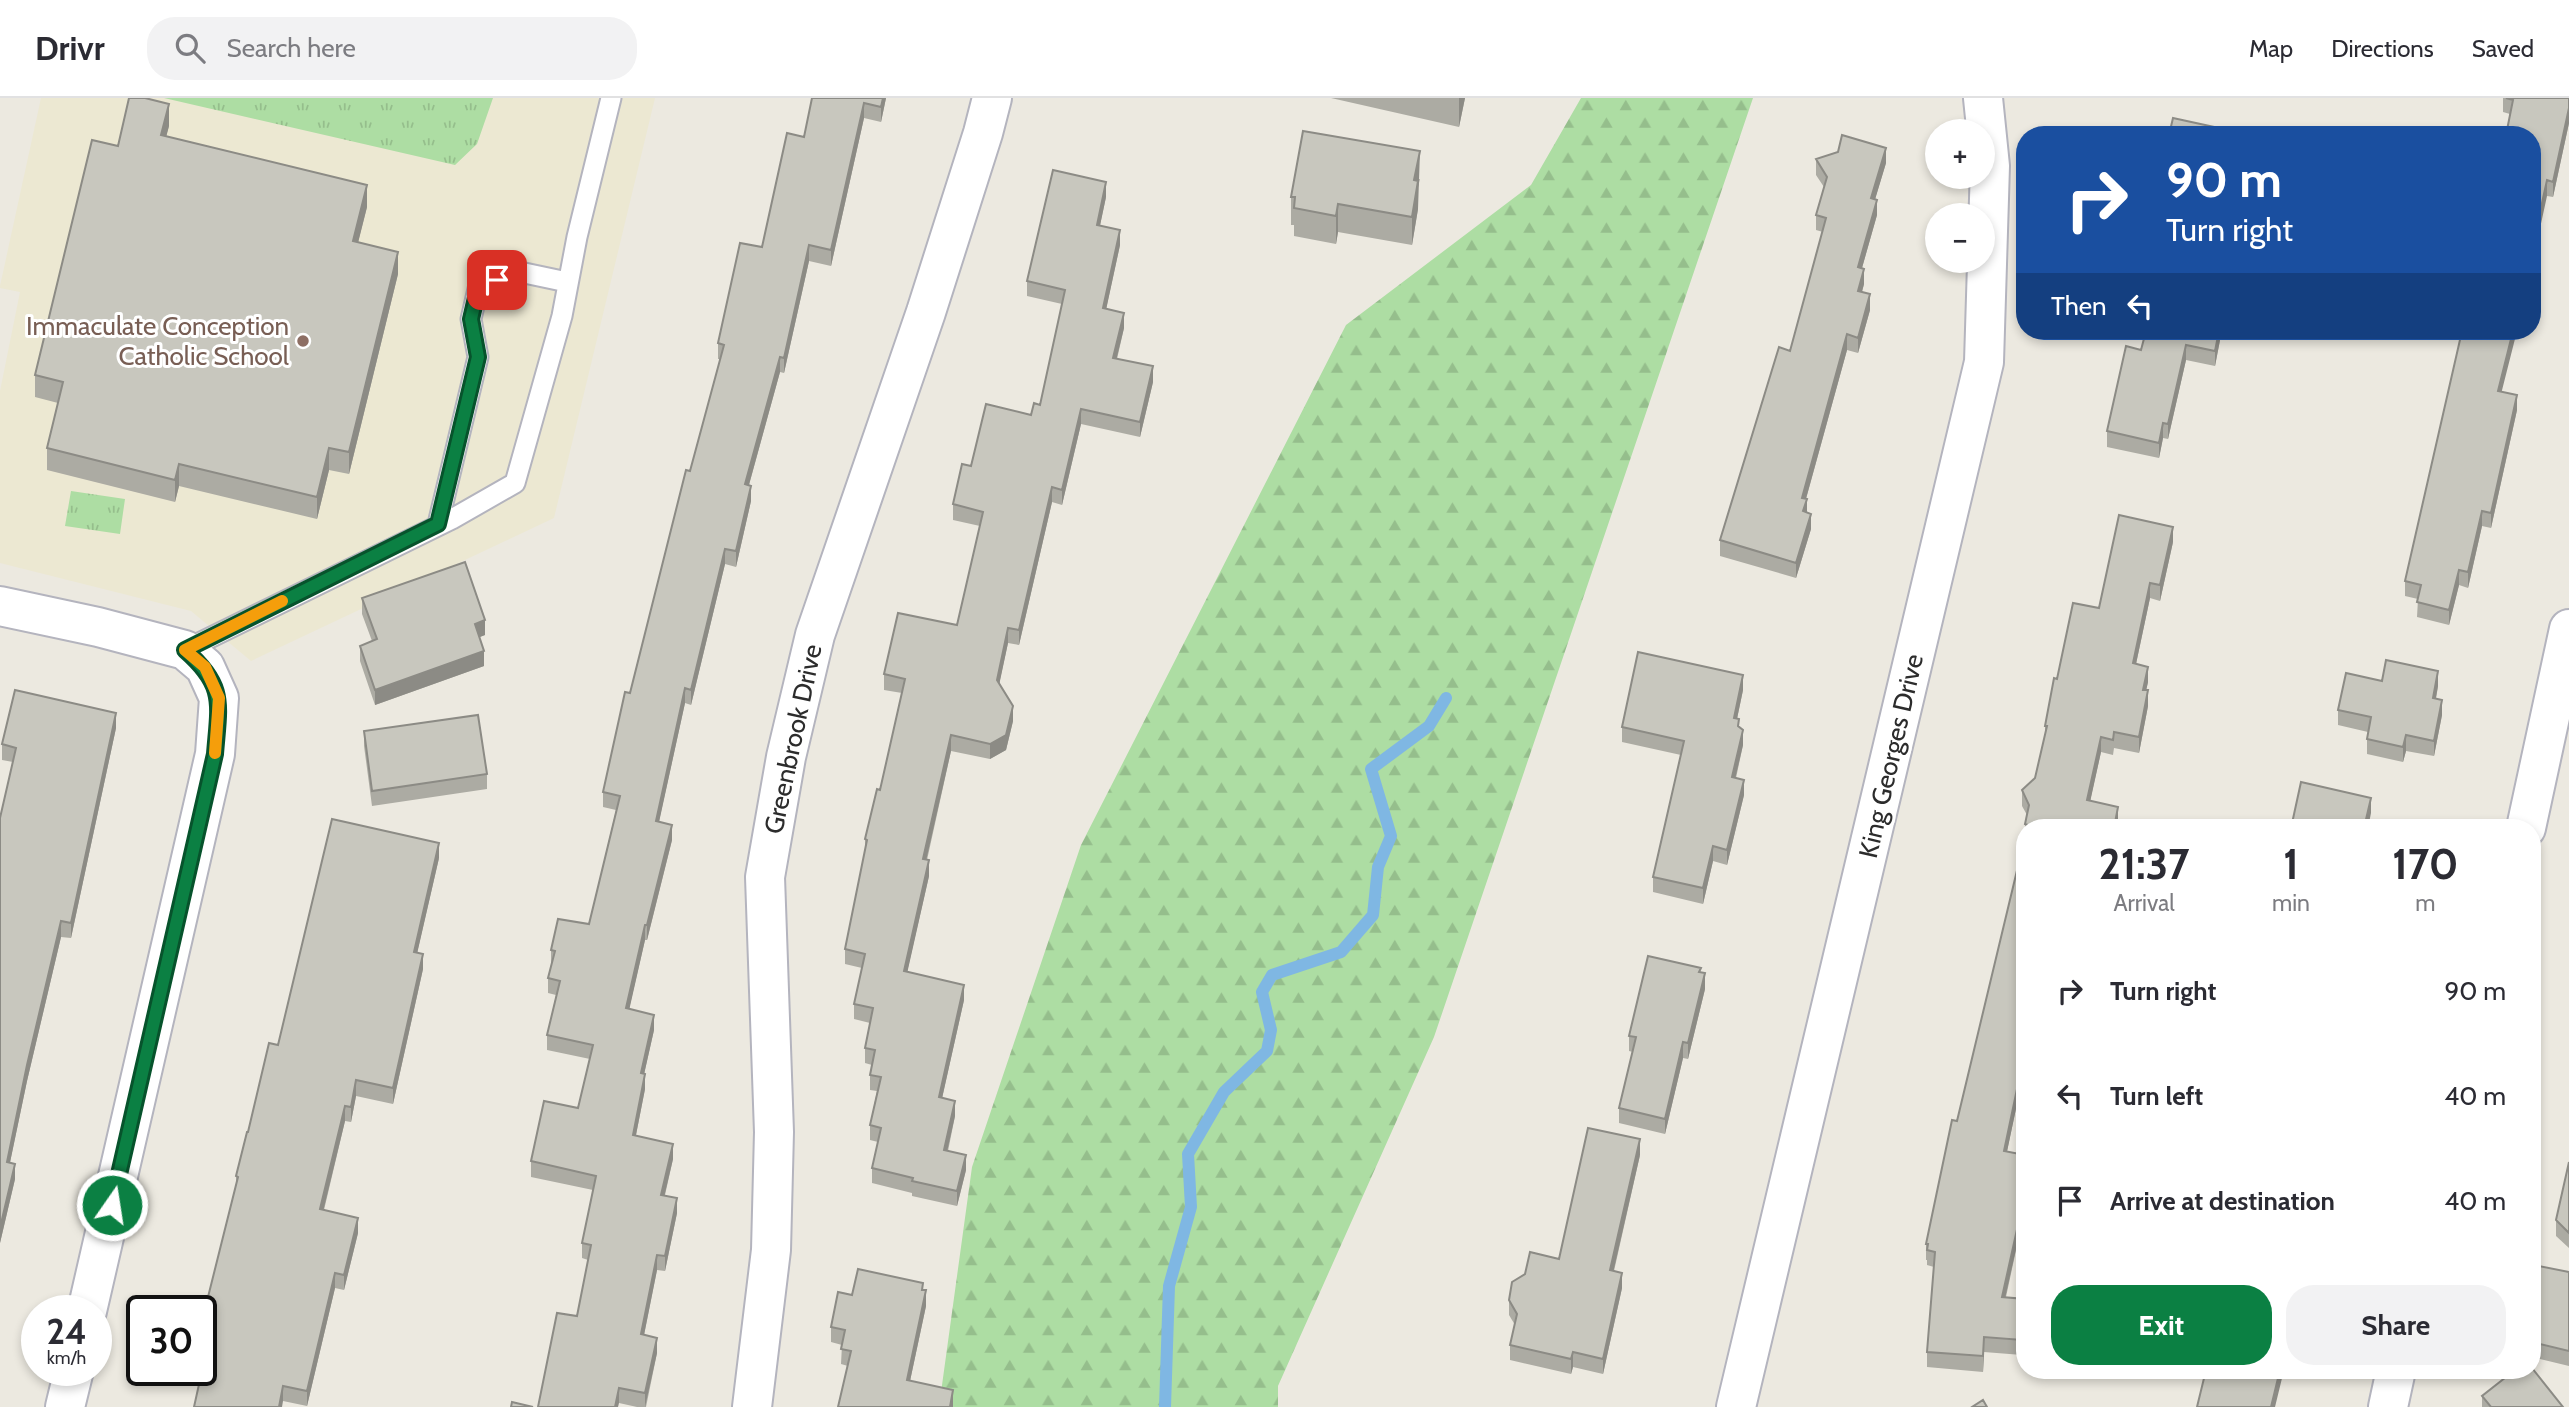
<!DOCTYPE html>
<meta charset="utf-8">
<style>
:root{--surface:#fff;--page:#f2f2f3;--text:#2b2b33;--muted:#7c7c81;--line:#e1e1e2;--accent:#0b8043}
body{margin:0;font-family:Cabin,sans-serif;background:var(--page);color:var(--text);height:100vh;display:flex;flex-direction:column;font-size:26px;white-space:nowrap}
*{box-sizing:border-box;margin:0}
p{font-size:23px;color:var(--muted)}
.icon{flex:none;width:38px;height:38px;fill:none;stroke:currentColor;stroke-width:2;stroke-linecap:round;stroke-linejoin:round}
.map{position:relative;flex:1;overflow:hidden}
.details{position:absolute;left:2016px;top:721px;width:525px;height:560px;display:flex;flex-direction:column;background:var(--surface);border-radius:28px;box-shadow:0 4px 10px #0003}
.details>*{flex:none}
.hud{position:absolute;left:2016px;top:28px;width:525px;height:214px;border-radius:28px;box-shadow:0 4px 10px #0003;background:#1a4fa0;color:#fff;overflow:hidden}
.buttons{position:absolute;left:1925px;top:21px;display:grid;gap:14px}
.buttons a{display:grid;place-items:center;width:70px;height:70px;border-radius:50%;background:var(--surface);box-shadow:0 4px 10px #0003;font-size:35px}
.speed{position:absolute;left:21px;top:1197px;display:flex;gap:14px;font-size:35px;font-weight:700;text-align:center}
.speed>*{display:grid;place-content:center;width:91px;height:91px;border-radius:50%;background:var(--surface);box-shadow:0 4px 10px #0003;line-height:1}
.speed small{font-size:18px;font-weight:400}
.speed .limit{border:4px solid #111;border-radius:10px;background:#fff;color:#111}
.pin{position:absolute;display:grid;place-items:center;width:60px;height:60px;color:#fff;margin:-30px;border-radius:14px;box-shadow:0 4px 10px #0006}
.me{position:absolute;width:77px;margin:-38px;rotate:13deg;stroke-linejoin:round;filter:drop-shadow(0 0 5px #0008)}
.turn{display:flex;align-items:center;gap:24px;height:147px;padding:0 35px;font-size:32px}
.turn .icon{width:91px;height:91px;stroke-width:2.5}
.turn b{display:block;font-size:49px;line-height:60px}
.then{display:flex;align-items:center;height:66px;padding:0 35px;background:#0003;gap:14px;font-size:26px}
.eta{display:flex;justify-content:space-evenly;align-items:center;height:119px;text-align:center}
.eta b{font-size:42px;font-weight:800;line-height:49px}
.button{display:flex;gap:14px;margin-top:auto;padding:14px 35px}
.button a{flex:1;height:80px;border-radius:28px;background:var(--accent);color:#fff;font-size:28px;font-weight:800;line-height:80px;text-align:center}
.button a+a{background:var(--page);color:var(--text)}
ul{padding:0;list-style:none}
li{display:flex;align-items:center;gap:21px;height:105px;padding:0 35px}
li div{flex:1}
li b{display:block;font-size:26px}
li em{font-style:normal}
header{display:flex;align-items:center;gap:42px;box-sizing:border-box;height:98px;padding:0 35px;background:var(--surface);border-bottom:2px solid var(--line)}
header strong{font-size:33px}
nav{display:flex;gap:38px;margin-inline-start:auto;font-size:24px}
.search{width:490px;height:63px;background:var(--page);display:flex;align-items:center;gap:18px;box-sizing:border-box;padding:0 24px;border-radius:28px;color:var(--muted);font-size:26px}
.map>svg:first-child{display:block}
.education{fill:#ece8d2}
.forest{fill:url(#forest-firs)}
.park{fill:url(#park-tufts)}
.lines{fill:none;stroke-linecap:round;stroke-linejoin:round}
.stream{stroke:#7fb7e3;stroke-width:12}
.lane-casing{stroke:#b4b4be;stroke-width:23}
.street-casing{stroke:#b4b4be;stroke-width:42}
.lane{stroke:#fff;stroke-width:19}
.street{stroke:#fff;stroke-width:38}
.wall{fill:#acaba3}
.shaded-wall{fill:#8c8b85}
.building{fill:#c8c7be;stroke:#8c8b85;stroke-width:2}
.route-casing{stroke:#07532c;stroke-width:18}
.route{stroke:#0b8043;stroke-width:12}
.slow{stroke:#f59e0b;stroke-width:12}
.education-dot{fill:#8d6e63;stroke:#fff;stroke-width:2.5}
.labels{text-anchor:middle;stroke-width:6;stroke-linejoin:round;paint-order:stroke}
.education-label{font-size:26px;fill:#785e54;stroke:#fff;text-anchor:end}
.street-label{font-size:26px;fill:#2c2c2c;stroke:#fff}
</style>
<header>
<strong>Drivr</strong>
<div class="search"><svg class="icon" aria-label="search" viewBox="0 0 24 24"><circle cx="10" cy="10" r="6"/><path d="M15 15l6 6"/></svg>Search here</div>
<nav><a>Map</a><a>Directions</a><a>Saved</a></nav>
</header>
<div class="map">
<svg width="2569" height="1309" viewBox="0 0 2569 1309">
<defs>
<pattern id="forest-firs" width="22" height="20" patternUnits="userSpaceOnUse" patternTransform="scale(1.75)"><rect width="22" height="20" fill="#addda3"/><path d="M5 1l3.5 6h-7zM16 11l3.5 6h-7z" fill="#95be8c"/></pattern>
<pattern id="park-tufts" width="24" height="20" patternUnits="userSpaceOnUse" patternTransform="scale(1.75)"><rect width="24" height="20" fill="#addda3"/><path d="M3 7l-1-3M5 7V3M7 7l1-3M15 17l-1-3M17 17v-4M19 17l1-3" fill="none" stroke="#95be8c"/></pattern>
</defs>
<rect width="100%" height="100%" fill="#ece9e0"/>
<!-- education -->
<path class="education" d="M41 0H655L554 420 251 563 191 513 0 465V293L20 194 0 190V188Z"/>
<!-- forest -->
<path class="forest" d="M1581 0H1753L1434 939 1278 1288V1309H939L972 1069 1081 747 1346 227 1531 87Z"/>
<!-- park -->
<path class="park" d="M164 0H493L477 46 455 67Z
M71 393 125 401 120 436 65 428Z"/>
<g class="lines">
<!-- stream -->
<path class="stream" d="M1165 1309 1169 1188 1191 1109 1188 1056 1224 994 1267 953 1271 932 1262 894 1272 877 1341 854 1373 817 1378 769 1391 738 1371 671 1429 628 1446 600"/>
<defs>
<path id="lane" d="M438 426 478 259 471 221 478 191 515 173 567 184
M185 552 452 421 515 385 562 218 577 139 611 0"/>
<path id="street" d="M0 508 98 529 185 552 205 569 219 600 215 656 87 1213
M2526 730 2569 531
M65 1309 74 1272
M752 1309 771 1152 774 1034 765 779 786 659 815 537 926 214 983 35 992 0
M1736 1309 1984 264 1990 68 1983 0
M2388 1309 2396 1272"/>
</defs>
<!-- lane casing -->
<use href="#lane" class="lane-casing"/>
<!-- street casing -->
<use href="#street" class="street-casing"/>
<!-- lane -->
<use href="#lane" class="lane"/>
<!-- street -->
<use href="#street" class="street"/>
</g>
<!-- wall -->
<path class="wall" d="M812 0H886L881 24 864 20 831 168 809 163 784 275 780 274 749 387 751 403 736 469 725 466 691 607 685 605 659 723 672 742 647 842H645L629 911 654 932 644 976 645 991 636 1037 673 1061 665 1097 677 1115 665 1173 657 1172 644 1237 657 1255 646 1309H637L619 1305 577 1218 588 1162 582 1160V1145L593 1092 531 1079V1063L578 1010 590 961 547 952V937L556 897 548 895V880L551 867V852L589 826 616 712 603 709V694L721 261H718V245L762 149 804 39Z
M1331 0H1465L1459 29Z
M2503 0H2569V25L2553 99 2547 98 2510 16 2503 14Z
M169 28 166 38 367 109 358 144 398 176 349 376 329 372 317 421 179 388 175 404 47 372V350L58 305 35 299V277L118 48Z
M1816 61 1886 65 1875 101 1877 117 1862 170 1864 186 1862 194 1870 212 1858 255 1847 252 1806 401 1807 414 1811 431 1796 480 1720 458V442L1790 253 1823 134 1816 132V117L1824 89 1816 77Z
M1420 81 1418 89V111L1412 147 1338 134 1336 146 1294 138V127H1291V99Z
M1106 99 1100 127 1120 147 1106 211 1124 230 1117 261 1153 284 1140 339 1081 326 1062 407 1052 404 1019 547 1008 545 999 586 1013 623 1006 652 990 661 951 653 927 762 929 778 907 874 964 902 942 1000 955 1018 948 1053 966 1072 957 1108 912 1098V1095L872 1085V1070L878 1044 870 1042V1027L877 993 870 992V977L872 967 865 965V950L870 925 854 921V906L862 870 845 866V851L865 755V741L880 692 902 595 884 592V576L957 527 980 428 953 422V406L971 368 1031 317 1040 307 1062 206 1027 198V183Z
M2146 233H2243L2242 242 2221 237 2215 268 2186 262 2168 341 2163 340 2159 360 2107 349V333L2141 252Z
M2502 293 2517 312 2491 430 2482 428 2468 490 2459 487 2449 527 2417 519 2418 501 2405 498V483Z
M2173 444 2160 503 2150 500 2136 566 2148 584 2146 592 2148 608 2139 655 2114 650 2113 657 2101 654 2090 703 2118 725 2117 730H2025V983L2024 988 2021 987 2007 1053 2025 1057 2024 1115 2006 1199 2025 1201 2022 1257 1984 1254 1983 1274 1927 1269V1254L1934 1169 1927 1167V1162H1926V1146L1957 1023 2025 739V726L2027 717 2022 708V692L2035 680 2045 637V628L2057 581 2099 510Z
M362 500 485 537 479 539 484 568 375 607 360 563V548L372 543 362 516Z
M2382 583 2438 588 2436 601 2442 617 2434 658 2406 653 2403 664 2367 656V641L2368 634 2338 627V612Z
M1743 592 1737 621 1743 647 1736 680 1744 697 1727 767 1713 763 1703 806 1653 794V779L1681 657 1622 644V629Z
M116 630 71 840 61 839 27 983 10 1064 15 1081 0 1145V720L13 664 2 662V646Z
M364 633 487 676V691L372 708 364 648Z
M439 760 417 855 423 871 393 1006 356 998 351 1024 345 1023 324 1112 358 1135 344 1192 335 1190 307 1308 283 1303 208 1246 201 1245V1227L236 1088V1078L248 1034 278 947Z
M1701 874 1705 891 1688 961 1683 960 1665 1036 1619 1025V1010L1633 954 1629 953V938Z
M1640 1057 1614 1173 1622 1190 1603 1276 1573 1269 1571 1276 1510 1262V1247L1515 1227 1509 1217V1202L1559 1161Z
M2569 1064V1150L2556 1138V1122Z
M2569 1174V1268L2532 1259 2533 1222H2532V1197Z
M923 1192 926 1208 910 1283 953 1307V1309H838L848 1268 841 1266 842 1247 831 1244V1229L852 1197Z
M2482 1298 2563 1309H2482Z"/>
<!-- shaded-wall -->
<path class="shaded-wall" d="M883 0H886L881 24V9Z
M1459 0H1465L1459 29Z
M864 5V20L831 168V152Z
M169 6V28L161 59V37Z
M2569 10V25L2553 99V84Z
M1886 50V65L1871 115V100Z
M1420 53 1418 111 1412 147V119L1414 82Z
M2547 82V98L2532 167V151Z
M1106 84V99L1097 142V127Z
M367 87V109L353 165V143Z
M1877 102V117L1858 184V169Z
M1338 106V134L1336 146V118Z
M1120 132V147L1103 226V210Z
M809 147V163L784 275V260Z
M398 154V176L349 376V354Z
M1864 171V186L1858 208V193Z
M1870 196V212L1858 255V240Z
M1124 215V230L1113 275V260Z
M2219 233H2221V237L2215 268V253Z
M2513 233H2517L2498 308V293Z
M1847 236V252L1802 415V400Z
M2186 247V262L2168 341V326Z
M780 259V274L745 401V386Z
M1153 268V284L1140 339V324Z
M2517 297V312L2491 430V415Z
M1081 311V326L1062 407V392Z
M2163 325V340L2159 360V345Z
M329 350V372L317 421V399Z
M179 366V388L175 404V382Z
M751 388V403L736 469V453Z
M1052 389V404L1019 547V532Z
M1807 401V416L1803 413Z
M2482 413V428L2468 490V474Z
M1811 416V431L1796 480V465Z
M2173 429V444L2160 503V487Z
M725 451V466L691 607V592Z
M2459 472V487L2449 527V512Z
M2150 485V500L2133 580V565Z
M485 522V537L475 541V526Z
M1008 530V545L997 597V582Z
M484 553V568L375 607V592Z
M2148 569V584L2143 607V592Z
M2438 573V588L2433 615V600Z
M1743 577V592L1734 635V620Z
M685 590V605L656 738V723Z
M2148 592V608L2139 655V639Z
M2442 602V617L2434 658V643Z
M1013 608V623L1006 652 990 661V646Z
M116 615V630L71 840V825Z
M1743 632V647L1732 694V679Z
M951 637V653L923 776V761Z
M2406 637V653L2403 664V649Z
M2101 639V654L2087 718V702Z
M1744 682V697L1727 767V752Z
M2371 700V715L2368 730H2364Z
M2118 709V725L2117 730H2114Z
M672 727V742L647 842V827Z
M439 745V760L414 869V854Z
M1713 748V763L1703 806V790Z
M929 762V778L904 889V873Z
M61 823V839L27 983 7 1079V1064L27 967Z
M645 827V842L626 926V910Z
M423 856V871L393 1006V990Z
M1705 875V891L1688 961V945Z
M964 887V902L939 1014V999Z
M654 917V932L641 990V975Z
M1683 944V960L1665 1036V1021Z
M2021 972V987L2004 1068V1053Z
M645 976V991L633 1052V1037Z
M356 982V998L351 1024V1009Z
M955 1003V1018L944 1067V1052Z
M345 1008V1023L320 1126V1111Z
M1640 1041V1057L1610 1188V1172Z
M673 1046V1061L661 1112V1097Z
M966 1057V1072L957 1108V1093Z
M15 1066V1081L0 1145V1130Z
M2025 1085 2024 1115 2002 1214V1199Z
M677 1100V1115L665 1173V1158Z
M358 1120V1135L344 1192V1177Z
M657 1157V1172L641 1252V1236Z
M335 1175V1190L307 1308V1293Z
M1622 1175V1190L1603 1276V1261Z
M926 1192V1208L907 1297V1282Z
M2025 1203V1219L2022 1257V1242Z
M1984 1239V1254L1983 1274V1258Z
M657 1240V1255L645 1309V1295Z
M1573 1254V1269L1571 1276V1261Z
M2280 1272H2284L2275 1309H2271Z
M283 1288V1303L282 1309H279Z
M619 1290V1305L618 1309H615Z
M953 1292V1309H950Z"/>
<!-- building -->
<path class="building" d="M129 0H145L169 6 161 37 367 87 353 143 398 154 349 354 329 350 317 399 179 366 175 382 47 350 63 284 35 277 92 42 118 48Z
M812 0H883L881 9 864 5 831 152 809 147 784 260 780 259 745 386 751 388 736 453 725 451 691 592 685 590 656 723 672 727 647 827H645L626 910 654 917 641 975 645 976 633 1037 673 1046 661 1097 677 1100 665 1158 657 1157 641 1236 657 1240 645 1295 619 1290 615 1309H538L557 1215 577 1218 591 1147 582 1145 596 1078 531 1063 544 1003 578 1010 593 947 547 937 560 883 548 880 555 853 551 852 558 821 589 826 620 698 603 694 625 594 630 595 686 372 690 373 724 247 718 245 740 145 762 149 787 35 804 39Z
M2506 0H2569V10L2553 84 2547 82 2532 151V37H2506L2513 2Z
M2173 20 2251 37H2169Z
M1303 33 1420 53 1414 82 1418 83 1412 119 1338 106 1336 118 1294 110 1295 99H1291Z
M1842 37 1886 50 1871 100 1877 102 1858 169 1864 171 1858 193 1870 196 1858 240 1847 236 1802 400 1807 401 1803 413 1811 416 1796 465 1720 442 1779 249 1790 253 1826 120 1816 117 1827 79 1816 61 1838 54Z
M1053 72 1106 84 1097 127 1120 132 1103 210 1124 215 1113 260 1153 268 1140 324 1081 311 1062 392 1052 389 1019 532 1008 530 997 582 1013 608 1006 637 990 646 951 637 923 761 929 762 904 873 964 887 939 999 955 1003 944 1052 966 1057 957 1093 912 1083 913 1080 872 1070 881 1030 870 1027 881 979 870 977 875 952 865 950 873 910 854 906 865 856 845 851 867 742 865 741 877 691 880 692 905 581 884 576 898 515 957 527 983 414 953 406 962 366 971 368 986 306 1031 317 1034 305 1040 307 1065 192 1027 183Z
M2146 233H2219L2215 253 2186 247 2168 326 2163 325 2159 345 2107 333 2126 248 2141 252Z
M2462 233H2513L2498 293 2517 297 2491 415 2482 413 2468 474 2459 472 2449 512 2417 504 2421 487 2405 483Z
M2119 417 2173 429 2160 487 2150 485 2133 565 2148 569 2143 592H2148L2139 639 2114 634 2113 642 2101 639 2087 702 2118 709 2114 730H2027L2028 727 2025 726 2029 707 2022 692 2035 680 2047 628H2045L2054 580 2057 581 2073 505 2099 510Z
M465 464 485 522 475 526 484 553 375 592 360 548 377 541 362 500Z
M1638 554 1743 577 1734 620 1739 621 1738 628 1743 632 1732 679 1744 682 1727 752 1713 748 1703 790 1653 779 1684 643 1622 629Z
M2386 562 2438 573 2433 600 2442 602 2434 643 2406 637 2403 649 2367 641 2371 619 2338 612 2346 575 2382 583Z
M15 592 116 615 71 825 61 823 27 967 7 1064 15 1066 0 1130V720L16 650 2 646Z
M478 617 487 676 372 693 364 633Z
M2301 684 2371 700 2364 730H2291Z
M332 721 439 745 414 854 423 856 393 990 356 982 351 1009 345 1008 320 1111 358 1120 344 1177 335 1175 307 1293 283 1288 279 1309H194L211 1232 201 1229V1227L238 1079 236 1078 247 1034H248L269 945 278 947Z
M2025 739V968L2024 973 2021 972 2004 1053 2025 1057V1085L2022 1100H2024L2002 1199 2025 1201 2022 1242 1984 1239 1983 1258 1927 1254 1935 1154 1927 1152 1928 1146H1926L1952 1022 1957 1023Z
M1648 858 1701 870 1699 874 1705 875 1688 945 1683 944 1665 1021 1619 1010 1636 939 1629 938Z
M1588 1030 1640 1041 1610 1172 1622 1175 1603 1261 1573 1254 1571 1261 1510 1247 1517 1216 1509 1202 1512 1184 1525 1176 1530 1154 1559 1161Z
M2569 1064V1135L2556 1122Z
M2539 1168 2569 1174V1253L2532 1244V1226L2536 1208 2532 1207V1197Z
M858 1171 923 1185 922 1192H926L907 1282 953 1292 950 1309H838L851 1253 841 1251 845 1232 831 1229 838 1194 852 1197Z
M2532 1270 2563 1309H2491L2482 1298 2515 1272H2532Z
M2206 1272H2280L2271 1309H2197Z
M1983 1302 1987 1309H1972Z
M512 1304 533 1309H511Z"/>
<g class="lines">
<defs>
<path id="route" d="M112 1107 215 656C219 605 226 588 185 552L438 426 478 259 471 221 478 191 497 182"/>
</defs>
<!-- route casing -->
<use href="#route" class="route-casing"/>
<!-- route -->
<use href="#route" class="route"/>
<!-- slow -->
<path class="slow" d="M215 655 219 600 205 569 185 552 282 503"/>
</g>
<!-- markers -->
<circle class="education-dot" cx="303" cy="243" r="7"/>
<g class="labels">
<!-- education labels -->
<g class="education-label">
<text x="289" y="237">Immaculate Conception<tspan x="289" dy="30">Catholic School</tspan></text>
</g>
<!-- street labels -->
<g class="street-label">
<text transform="translate(793 641) rotate(-78)" y="9">Greenbrook Drive</text>
<text transform="translate(1891 658) rotate(-77)" y="9">King Georges Drive</text>
</g>
</g>
</svg>
<div class="buttons">
<a>+</a>
<a>−</a>
</div>
<div class="speed"><div>24<small>km/h</small></div><div class="limit">30</div></div>
<div class="pin" style="left:497px;top:182px;background:#d93025"><svg class="icon" aria-label="arrive" viewBox="0 0 24 24"><path d="M6 21V4h12l-3 4 3 4H6"/></svg></div>
<svg class="me" style="left:112px;top:1107px" viewBox="-20 -20 40 40"><circle r="17" fill="#0b8043" stroke="#fff" stroke-width="3"/><path d="M0-11L8 9 0 5-8 9z" fill="#fff"/></svg>
<div class="hud">
<div class="turn"><svg class="icon" aria-label="right" viewBox="0 0 24 24"><path d="M7 20v-9h11M14 6l5 5-5 5"/></svg><div><b>90 m</b>Turn right</div></div>
<div class="then">Then<svg class="icon" aria-label="left" viewBox="0 0 24 24"><path d="M17 20v-9H6M10 6l-5 5 5 5"/></svg></div>
</div>
<section class="details">
<div class="eta">
<div><b>21:37</b><p>Arrival</p></div>
<div><b>1</b><p>min</p></div>
<div><b>170</b><p>m</p></div>
</div>
<ul>
<li><svg class="icon" aria-label="right" viewBox="0 0 24 24"><path d="M7 20v-9h11M14 6l5 5-5 5"/></svg><div><b>Turn right</b></div><em>90 m</em></li>
<li><svg class="icon" aria-label="left" viewBox="0 0 24 24"><path d="M17 20v-9H6M10 6l-5 5 5 5"/></svg><div><b>Turn left</b></div><em>40 m</em></li>
<li><svg class="icon" aria-label="arrive" viewBox="0 0 24 24"><path d="M6 21V4h12l-3 4 3 4H6"/></svg><div><b>Arrive at destination</b></div><em>40 m</em></li>
</ul>
<div class="button"><a>Exit</a><a>Share</a></div>
</section>
</div>
